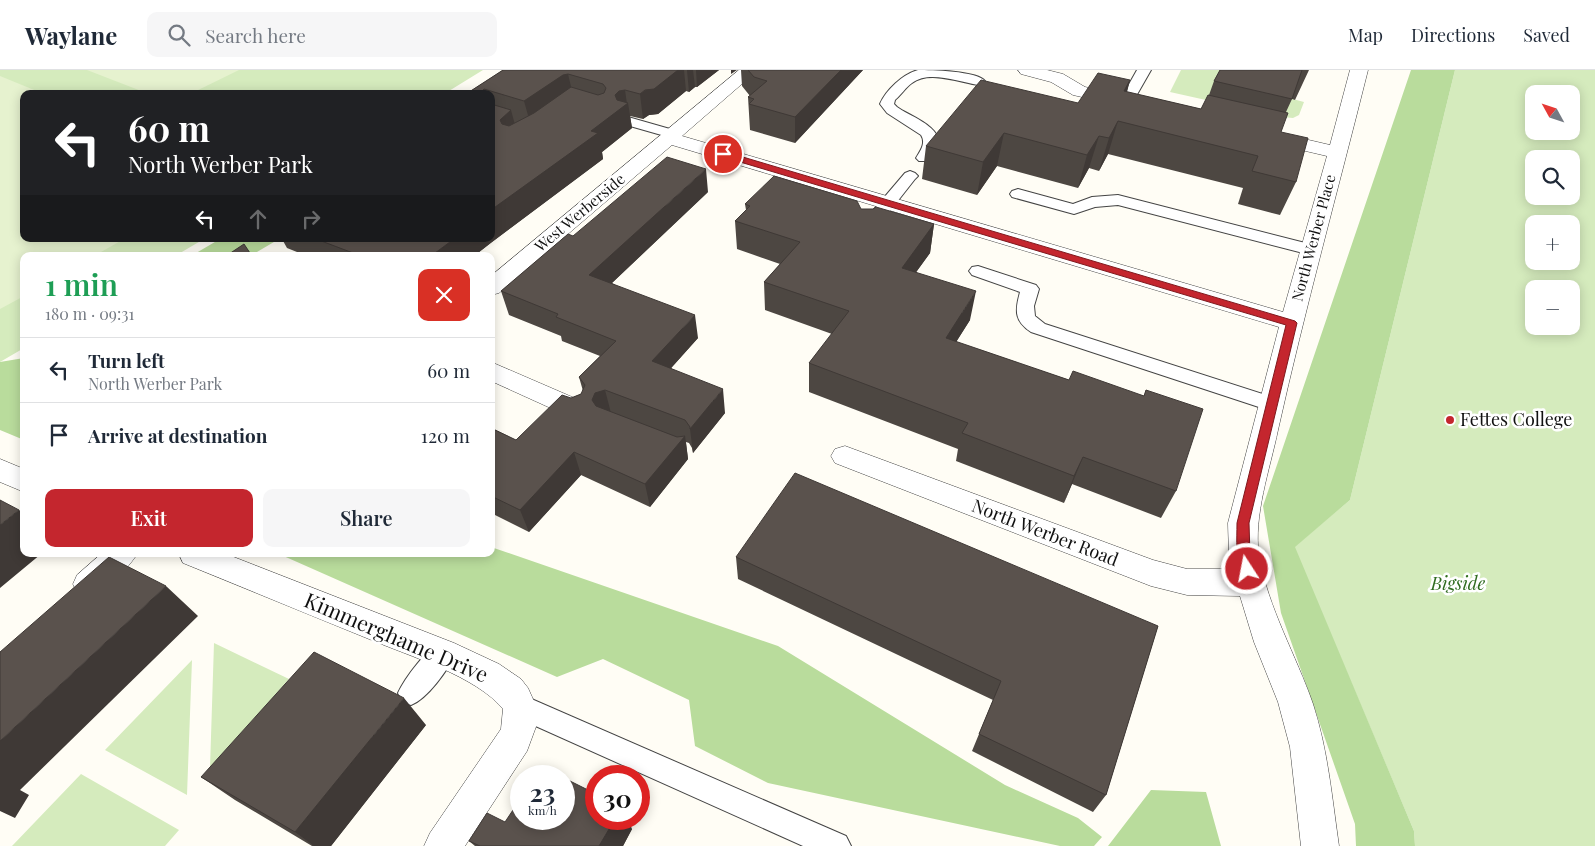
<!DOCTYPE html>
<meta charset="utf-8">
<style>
:root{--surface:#fff;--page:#f6f6f7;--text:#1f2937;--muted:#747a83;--line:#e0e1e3;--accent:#c4262e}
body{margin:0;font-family:"Playfair Display",serif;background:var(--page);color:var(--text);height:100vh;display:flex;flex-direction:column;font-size:19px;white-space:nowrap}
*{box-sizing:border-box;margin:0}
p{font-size:16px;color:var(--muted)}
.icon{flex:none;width:28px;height:28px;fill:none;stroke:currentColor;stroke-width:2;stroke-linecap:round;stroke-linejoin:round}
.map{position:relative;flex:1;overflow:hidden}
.details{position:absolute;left:20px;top:182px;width:475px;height:305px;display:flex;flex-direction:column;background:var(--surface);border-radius:10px;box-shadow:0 2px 12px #0003}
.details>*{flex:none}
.hud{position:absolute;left:20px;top:20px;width:475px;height:152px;border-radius:10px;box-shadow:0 2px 12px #0003;background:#202124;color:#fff;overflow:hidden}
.needle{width:32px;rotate:310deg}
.tools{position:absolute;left:1525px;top:15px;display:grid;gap:10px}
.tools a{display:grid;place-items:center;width:55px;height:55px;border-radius:10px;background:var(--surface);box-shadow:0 2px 12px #0003;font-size:25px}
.speed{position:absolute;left:510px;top:695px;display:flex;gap:10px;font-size:25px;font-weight:700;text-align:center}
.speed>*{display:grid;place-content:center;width:65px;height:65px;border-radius:50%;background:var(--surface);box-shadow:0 2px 12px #0003;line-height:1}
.speed small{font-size:12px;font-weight:400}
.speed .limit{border:8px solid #d22;background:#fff;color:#111}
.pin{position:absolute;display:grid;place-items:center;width:42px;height:42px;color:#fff;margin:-21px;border:2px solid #fff;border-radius:50%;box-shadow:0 1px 5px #0007}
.me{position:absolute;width:55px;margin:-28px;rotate:349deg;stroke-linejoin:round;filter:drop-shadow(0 0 4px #0008)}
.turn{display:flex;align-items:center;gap:18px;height:105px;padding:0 25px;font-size:22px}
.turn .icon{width:65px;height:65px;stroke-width:2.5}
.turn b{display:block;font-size:35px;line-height:42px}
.lanes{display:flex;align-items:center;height:48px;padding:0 25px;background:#0003;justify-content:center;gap:25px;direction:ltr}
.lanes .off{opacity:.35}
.round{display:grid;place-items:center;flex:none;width:52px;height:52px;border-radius:10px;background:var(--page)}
.head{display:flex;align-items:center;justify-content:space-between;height:85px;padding:0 25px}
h1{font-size:30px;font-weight:600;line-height:38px;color:#1e9e55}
.primary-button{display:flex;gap:10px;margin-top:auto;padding:10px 25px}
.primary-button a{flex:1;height:58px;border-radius:10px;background:var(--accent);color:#fff;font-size:20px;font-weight:600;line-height:58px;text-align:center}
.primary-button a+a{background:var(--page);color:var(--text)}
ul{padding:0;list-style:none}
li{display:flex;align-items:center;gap:15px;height:65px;padding:0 25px;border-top:1px solid var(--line)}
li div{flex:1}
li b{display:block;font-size:19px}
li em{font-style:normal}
header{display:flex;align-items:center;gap:30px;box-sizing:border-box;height:70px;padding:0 25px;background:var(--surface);border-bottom:1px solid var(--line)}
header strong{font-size:24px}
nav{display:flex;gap:28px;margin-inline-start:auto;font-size:18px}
.search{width:350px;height:45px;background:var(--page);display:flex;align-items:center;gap:12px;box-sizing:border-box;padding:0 18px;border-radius:10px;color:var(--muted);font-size:19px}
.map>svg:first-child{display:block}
.green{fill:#d5ebbd;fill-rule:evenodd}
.forest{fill:#b9dc9c}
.pitch{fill:#e6f2cf}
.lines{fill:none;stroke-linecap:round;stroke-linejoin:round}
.service-casing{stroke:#444;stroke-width:2}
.pedestrian-casing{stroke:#444;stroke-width:1}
.minor-casing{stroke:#444;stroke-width:1}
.service{fill:#fff;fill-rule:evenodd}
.pedestrian{fill:#fff;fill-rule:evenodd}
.minor{fill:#fff;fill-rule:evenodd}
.wall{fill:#4d4742}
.shaded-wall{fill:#3f3936}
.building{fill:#5a524d;stroke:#3f3936}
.route{fill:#c4262e;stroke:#7f191e}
.poi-dot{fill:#c4262e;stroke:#fff;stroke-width:2}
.labels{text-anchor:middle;stroke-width:5;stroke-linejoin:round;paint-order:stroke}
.far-street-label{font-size:15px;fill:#111;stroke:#fff}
.poi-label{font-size:18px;fill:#111;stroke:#fff;text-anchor:start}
.street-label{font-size:18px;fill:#111;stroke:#fff}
.park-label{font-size:18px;font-style:italic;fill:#2f6b1f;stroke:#fff}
.near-street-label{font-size:21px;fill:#111;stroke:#fff}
</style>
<header>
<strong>Waylane</strong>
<div class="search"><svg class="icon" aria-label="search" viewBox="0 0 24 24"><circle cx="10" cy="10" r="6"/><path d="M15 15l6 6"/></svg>Search here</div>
<nav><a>Map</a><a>Directions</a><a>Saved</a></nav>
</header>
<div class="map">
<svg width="1595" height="776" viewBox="0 0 1595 776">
<rect width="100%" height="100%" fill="#fffdf5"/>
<!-- green -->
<path class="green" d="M0 0H483L444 24H24V169H204L175 186H24V278L0 292Z
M1181 0H1264L1289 28 1304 32 1299 45 1293 48 1282 47 1170 22Z
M1455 0H1595V776H1415L1414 761 1294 477 1350 430ZM1534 24H1571V61H1534ZM1534 89H1571V126H1534ZM1534 154H1571V191H1534ZM1534 219H1571V256H1534Z
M214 573 289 609 210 698Z
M192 590 187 725 105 680Z
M81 704 179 760 165 776H12Z"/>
<!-- forest -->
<path class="forest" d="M1411 0H1455L1350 430 1295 477 1414 761 1415 776H1356L1355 754 1281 543 1263 436Z
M220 169H279L250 186H191Z
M24 288V370L0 360V292Z
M491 477 778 576 1005 715 1078 748 1102 767 1094 776H1060L768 713 695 676 689 630 603 589 557 607 279 484H491Z
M1151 720 1206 722 1221 776H1108Z"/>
<!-- pitch -->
<path class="pitch" d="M87 0H239L190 24H149Z
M0 6 44 24H24V169H124L94 186H24V226L0 239Z"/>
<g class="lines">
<defs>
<path id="service" d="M918 0C931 0 977 1 985 11L978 15C959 12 929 0 912 13 906 17 901 25 895 30L894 34 897 37C909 46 944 57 938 77 937 82 932 87 929 91H919L916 88C921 80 926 73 921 65L887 43 880 34C886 20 903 4 918 0Z
M1137 0H1151L1131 35H1121L1119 32Z
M628 47 677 61 679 64 677 67 672 68 623 54 621 51 623 48Z
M910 101 915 103 918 106 915 109 871 165H859L857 161 859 157 905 103Z
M1018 119 1073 134 1092 127 1118 125 1317 176 1319 180 1317 184 1311 185 1118 135 1095 137 1074 144 1012 127 1010 124 1012 121Z
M978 196 1036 215 1039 219 1034 236 1035 246 1045 254 1278 329 1281 334 1278 339 1271 341 1031 262C1014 251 1015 240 1020 222L972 205 969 201 972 197Z
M442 572 451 576 455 584C448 600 427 629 411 635L402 632 398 623C405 608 427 578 442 572Z
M520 624 846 766 851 776H803L511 645 507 636 511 627Z"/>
<path id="pedestrian" d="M101 484H137C131 495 102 526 89 527 85 527 80 525 77 523L73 514 77 505Z"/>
<path id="minor" d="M739 0H758L682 66 1283 242 1327 86 1263 71 1261 67 1263 63 1270 61 1330 75 1350 0H1368C1338 120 1305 239 1278 360 1270 399 1253 446 1259 486 1268 538 1296 585 1313 634 1328 680 1332 728 1339 776H1301L1290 677 1278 632 1254 572 1240 526 1187 525 1151 516 835 393 831 386 835 379 845 376 1153 490 1187 499H1232L1229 486 1228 453 1279 257 672 75 499 223 491 225V206Z
M1018 0H1047L1063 4 1085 17 1128 27 1131 31 1128 35 1122 36 1073 25 1051 12 1021 4Z
M491 292 586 333 590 340 586 347 577 350 491 311Z
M0 389 24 399V422L0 412Z
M179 484H226L454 573 499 594 521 609 528 618 537 638V654L527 681 465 776H424L430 763 501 659 503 639C476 606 409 586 369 569 307 544 245 518 183 493Z"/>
</defs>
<!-- service casing -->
<use href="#service" class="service-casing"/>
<!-- pedestrian casing -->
<use href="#pedestrian" class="pedestrian-casing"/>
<!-- minor casing -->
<use href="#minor" class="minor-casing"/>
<!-- service -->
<use href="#service" class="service"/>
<!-- pedestrian -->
<use href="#pedestrian" class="pedestrian"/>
<!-- minor -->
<use href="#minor" class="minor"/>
</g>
<!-- wall -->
<path class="wall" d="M503 0H719L697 17H695L689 22 686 21 658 44 649 45 643 49 630 46 632 58 602 82 603 89 492 172 474 186H307L287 178 282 169H491V24H466Z
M741 0H863L795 73 750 60 748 27 750 26 742 16Z
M1220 0H1309L1295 30 1292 29 1286 42 1281 62 1296 112 1280 145 1238 134 1243 118 1108 84 1099 101 1089 98 1078 118 997 96 977 125 922 109 926 76 1078 33 1130 10 1127 22 1201 39 1209 25 1214 11Z
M708 122 612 213 698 268 671 298 725 343 693 383 692 378 689 373 686 372 688 389 650 437 581 405 529 462 491 443V358L516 370 571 328 581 324 583 321 579 307 600 286 562 271 561 266 509 245 501 221 573 166Z
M745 134 861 139 934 154 930 183 916 202 970 250 956 272 1069 310 1144 326 1146 320 1176 421 1161 448 1072 414 1064 433 956 391 958 379 809 322V293L832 264 765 240 764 212 780 194 737 179 735 151 746 140Z
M736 487 1158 556 1106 725 1093 742 972 681 993 630 738 509Z
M426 655 331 776H312L235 730 201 707Z
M505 752 632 759 623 776H475L469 771Z"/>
<!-- shaded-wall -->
<path class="shaded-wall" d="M678 0H684L686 21 658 44 649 45 643 49 640 24Z
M687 0H693L695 17 689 22Z
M696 0H719L697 17Z
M731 0H737L731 4Z
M841 0H863L795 73V47Z
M568 4 574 29 531 56 524 31 563 5Z
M1130 10 1121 42 1124 21Z
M484 19 486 24H482V21Z
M625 20 627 34 628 33 632 58 602 82 603 89 492 172 474 186H431L454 169H491V140L591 61 615 25 619 21Z
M511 40 518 66 507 76 500 50Z
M1118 51 1108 84 1099 101 1109 68Z
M1004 63 997 96 977 125 983 92Z
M1099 66 1089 98 1078 118 1087 85Z
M706 99 708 122 595 229 589 205Z
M934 154 930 183 899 226 902 198Z
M976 221 970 250 941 296 946 268Z
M695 245 698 268 656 315 652 291Z
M723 319 725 343 693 383 690 359Z
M605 320 611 343 601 347 592 330 595 323Z
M685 366 688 389 650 437 645 414Z
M574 382 581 405 529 462 520 440Z
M1083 387 1072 414 1064 433 1074 406Z
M19 440 24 443V484H41L0 518V455Z
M166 516 198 546 20 720 29 725 15 748 0 741V671Z
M404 628 426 655 331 776H314L295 762Z
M615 749H628L632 759 623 776H599Z"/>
<!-- building -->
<path class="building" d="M503 0H678L654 19 645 20 640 24 625 20 619 21 615 25 617 30 628 33 591 61 598 63 491 140V34L511 40 500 50 502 54 509 56 534 43 571 17 598 25 604 23 606 18 603 14 568 4 563 5 524 31 484 19 482 21V24H466Z
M748 0H841L795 47 749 34 754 29 748 27 767 11 754 7Z
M1220 0H1302L1292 29 1214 11Z
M1098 3 1130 10 1124 21 1201 39 1208 25 1288 43 1281 62 1308 68 1296 112 1252 101 1258 86 1118 51 1109 68 1099 66 1087 85 1004 63 983 92 926 76 981 10 1078 33Z
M667 87 706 99 589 205 695 245 652 291 723 319 690 359V357L685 350 605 320 595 323 592 330 596 336 677 367 685 366 645 414 574 382 520 440 491 426V358L516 370 562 325 571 328 581 324 585 315 579 307 616 271 556 247 558 244 501 221 568 164 573 166Z
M774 106 857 131 861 139H873L876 137 934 154 902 198 976 221 946 268 1069 310 1073 301 1144 326 1146 320 1203 339 1176 421 1083 387 1074 406 962 363 968 353 809 293 849 241 764 212 800 172 735 151 750 136 745 134Z
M316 169H454L431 186H361Z
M244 174 252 186H226Z
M795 403 1158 556 1106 725 979 664 1001 611 736 487Z
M0 430 19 440 0 455Z
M109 487 166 516 0 671V582Z
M314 582 404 628 295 762 201 707Z
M541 697 561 706H535Z
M564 708 596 724V749H615L599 776H480L469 771 487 743 505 752 521 728V749H564Z"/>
<!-- route -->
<path class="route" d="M720 82H726L1295 251 1297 253 1249 453 1250 486 1254 499 1252 503 1247 505 1243 503C1235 488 1237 470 1237 453L1286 255 720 86Z"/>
<!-- markers -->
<circle class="poi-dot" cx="1450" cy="350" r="5"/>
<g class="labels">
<!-- far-street labels -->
<g class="far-street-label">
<text transform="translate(580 143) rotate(-40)" y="5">West Werberside</text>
<text transform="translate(1314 168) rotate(-75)" y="5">North Werber Place</text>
</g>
<!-- poi labels -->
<g class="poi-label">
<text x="1460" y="356">Fettes College</text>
</g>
<!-- street labels -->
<g class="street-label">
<text transform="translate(1045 463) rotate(21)" y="6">North Werber Road</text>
</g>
<!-- park labels -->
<g class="park-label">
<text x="1458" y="520">Bigside</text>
</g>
<!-- near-street labels -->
<g class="near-street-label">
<text transform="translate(396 568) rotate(23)" y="7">Kimmerghame Drive</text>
</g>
</g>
</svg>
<div class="tools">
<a><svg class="needle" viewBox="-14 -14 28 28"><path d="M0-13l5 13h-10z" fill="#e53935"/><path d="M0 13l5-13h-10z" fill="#747a83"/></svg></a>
<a><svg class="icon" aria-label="search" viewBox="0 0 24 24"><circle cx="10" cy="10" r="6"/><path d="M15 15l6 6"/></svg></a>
<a>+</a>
<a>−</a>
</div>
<div class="speed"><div>23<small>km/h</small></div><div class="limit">30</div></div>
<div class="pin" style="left:723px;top:84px;background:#d93025"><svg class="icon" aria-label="arrive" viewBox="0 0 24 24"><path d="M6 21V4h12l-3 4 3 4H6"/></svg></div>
<svg class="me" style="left:1247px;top:499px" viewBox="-20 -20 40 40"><circle r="17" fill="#c4262e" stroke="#fff" stroke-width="3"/><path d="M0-11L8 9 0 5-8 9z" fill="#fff"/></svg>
<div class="hud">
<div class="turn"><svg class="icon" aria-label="left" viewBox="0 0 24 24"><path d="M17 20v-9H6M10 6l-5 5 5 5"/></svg><div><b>60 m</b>North Werber Park</div></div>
<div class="lanes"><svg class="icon" aria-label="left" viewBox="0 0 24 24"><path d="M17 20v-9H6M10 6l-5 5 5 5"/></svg><svg class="icon off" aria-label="ahead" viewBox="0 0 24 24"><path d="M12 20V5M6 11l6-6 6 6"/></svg><svg class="icon off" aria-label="right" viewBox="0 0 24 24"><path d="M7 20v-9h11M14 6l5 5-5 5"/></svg></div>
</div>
<section class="details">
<div class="head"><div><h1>1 min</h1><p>180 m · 09:31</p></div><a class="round" style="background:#d93025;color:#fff"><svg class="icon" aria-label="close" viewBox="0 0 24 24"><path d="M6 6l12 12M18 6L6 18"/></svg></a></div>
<ul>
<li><svg class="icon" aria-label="left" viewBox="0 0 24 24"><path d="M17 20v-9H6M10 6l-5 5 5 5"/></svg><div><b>Turn left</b><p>North Werber Park</p></div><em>60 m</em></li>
<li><svg class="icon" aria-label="arrive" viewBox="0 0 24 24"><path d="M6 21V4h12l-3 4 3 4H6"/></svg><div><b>Arrive at destination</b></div><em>120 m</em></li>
</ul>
<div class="primary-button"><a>Exit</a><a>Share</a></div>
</section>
</div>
